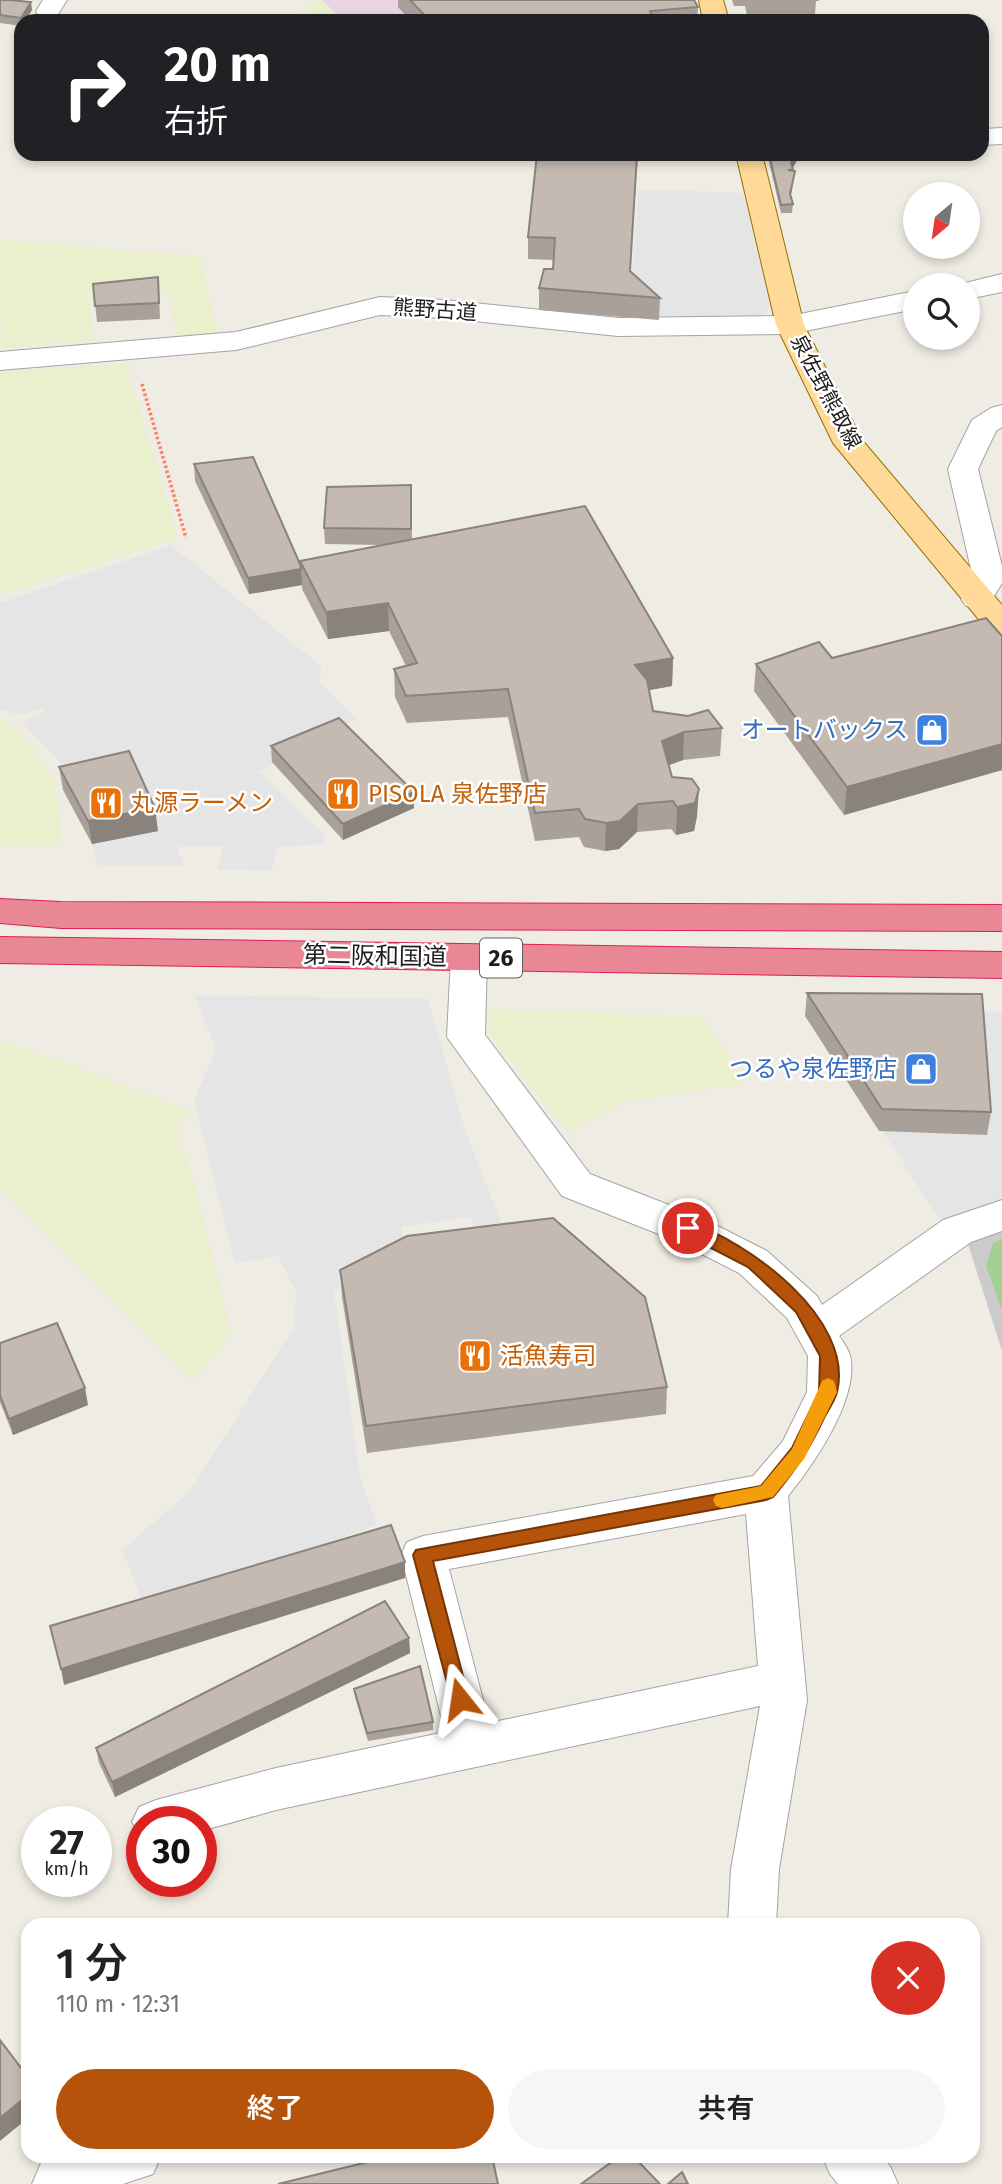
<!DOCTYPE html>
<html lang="ja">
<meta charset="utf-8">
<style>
:root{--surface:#fff;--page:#f6f6f6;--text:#222;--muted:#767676;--accent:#b45309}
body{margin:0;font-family:"Fira Sans","Noto Sans JP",sans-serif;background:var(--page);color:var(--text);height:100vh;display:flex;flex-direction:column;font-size:26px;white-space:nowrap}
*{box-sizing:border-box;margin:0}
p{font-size:23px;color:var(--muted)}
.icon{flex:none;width:38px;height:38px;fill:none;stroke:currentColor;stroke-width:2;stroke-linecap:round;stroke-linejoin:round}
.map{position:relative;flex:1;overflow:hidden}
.panel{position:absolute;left:21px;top:1918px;width:959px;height:245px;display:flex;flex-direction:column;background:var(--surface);border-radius:21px;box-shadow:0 4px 10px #0003}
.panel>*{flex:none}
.hud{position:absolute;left:14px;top:14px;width:975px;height:147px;border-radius:21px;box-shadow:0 4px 10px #0003;background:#202124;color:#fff;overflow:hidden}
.needle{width:46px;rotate:209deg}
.tools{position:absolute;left:903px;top:182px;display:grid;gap:14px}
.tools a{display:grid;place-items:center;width:77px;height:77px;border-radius:50%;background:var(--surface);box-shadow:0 4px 10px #0003;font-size:35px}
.speed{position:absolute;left:21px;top:1806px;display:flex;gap:14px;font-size:35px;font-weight:700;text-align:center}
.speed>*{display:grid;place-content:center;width:91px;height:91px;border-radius:50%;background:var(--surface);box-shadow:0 4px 10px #0003;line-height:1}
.speed small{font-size:18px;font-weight:400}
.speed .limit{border:10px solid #d22;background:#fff;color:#111}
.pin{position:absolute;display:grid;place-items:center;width:60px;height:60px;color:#fff;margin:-30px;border:4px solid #fff;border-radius:50%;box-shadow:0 2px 7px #0007}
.me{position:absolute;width:77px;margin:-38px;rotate:345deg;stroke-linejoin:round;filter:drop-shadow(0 0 5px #0008)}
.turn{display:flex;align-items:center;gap:24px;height:147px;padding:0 35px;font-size:32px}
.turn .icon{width:91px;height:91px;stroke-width:2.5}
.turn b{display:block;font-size:49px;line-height:60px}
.round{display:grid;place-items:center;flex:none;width:74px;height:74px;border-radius:37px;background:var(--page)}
.head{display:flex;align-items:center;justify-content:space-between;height:119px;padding:0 35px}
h1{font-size:42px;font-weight:600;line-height:52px}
.primary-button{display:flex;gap:14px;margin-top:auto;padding:14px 35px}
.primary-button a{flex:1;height:80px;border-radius:42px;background:var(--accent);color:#fff;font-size:28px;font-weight:600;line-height:80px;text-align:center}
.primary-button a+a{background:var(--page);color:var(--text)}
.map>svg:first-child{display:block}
.industrial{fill:#e8d5e3}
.religious{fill:#cbcbcb}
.farmland{fill:#eaefcd}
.forest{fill:#a4d096}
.parking{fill:#e5e5e5}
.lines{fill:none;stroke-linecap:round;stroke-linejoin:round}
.minor-casing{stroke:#a4a4a4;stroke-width:2}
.major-casing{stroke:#976e00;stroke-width:2}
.highway-casing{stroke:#df1e55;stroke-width:2}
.path{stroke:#fe7e65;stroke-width:3.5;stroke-dasharray:2.5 2.5;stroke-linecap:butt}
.minor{fill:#fff;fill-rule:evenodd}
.major{fill:#ffd998;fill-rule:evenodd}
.highway{fill:#e98894;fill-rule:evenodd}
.wall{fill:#a9a099}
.shaded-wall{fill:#89827d}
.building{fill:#c4bab2;stroke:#89827d;stroke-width:2}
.route{fill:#b45309;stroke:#753606;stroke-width:2}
.slow{fill:#f59e0b}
.labels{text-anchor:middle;stroke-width:5;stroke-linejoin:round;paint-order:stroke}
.far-street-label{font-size:21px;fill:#1d1d1d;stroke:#fff}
.shield{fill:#fff;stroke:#616161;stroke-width:2}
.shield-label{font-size:23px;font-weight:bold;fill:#1d1d1d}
.shop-label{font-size:24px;fill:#366cbe;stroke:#fff;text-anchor:end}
.food-label{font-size:24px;fill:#c56008;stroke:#fff;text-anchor:start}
.street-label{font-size:24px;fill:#1d1d1d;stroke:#fff}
</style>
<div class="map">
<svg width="1002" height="2184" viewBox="0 0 1002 2184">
<rect width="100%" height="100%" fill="#efece3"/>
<!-- industrial -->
<path class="industrial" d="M322 0H682L693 21H343Z"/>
<!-- religious -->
<path class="religious" d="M1002 1229V1351L967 1241Z"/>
<!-- farmland -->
<path class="farmland" d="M318 0H322L343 21H293Z
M0 240 200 256 218 334 178 337 165 290 88 298 95 341 0 348 2 312 0 309Z
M126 364 178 538 0 595V371Z
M0 718 30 742 55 782 62 846H0Z
M488 1009 704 1017 744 1084 626 1101 568 1132 489 1033Z
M0 1041 63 1062 188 1110 176 1132 194 1179 232 1334 192 1382 0 1188Z"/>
<!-- forest -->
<path class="forest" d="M1002 1239V1311L986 1266 993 1243Z"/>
<!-- parking -->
<path class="parking" d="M638 189 743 193 771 307 756 318 663 320 631 294Z
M171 545 321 666 320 683 357 719 259 772 326 836 325 844 278 847 272 870 217 869 223 846 177 847 184 866 97 865 92 844 65 794 61 764 22 722 41 715 45 708 18 715 0 709V603Z
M194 995 428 999 465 1130 505 1233 475 1236 472 1217 401 1227 407 1254 334 1291 360 1477 377 1525 145 1607 122 1550 190 1491 294 1327 296 1292 278 1256 235 1263 194 1100 216 1049Z
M803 1009 1002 1012V1202L941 1221Z"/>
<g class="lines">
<defs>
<path id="minor" d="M43 0H67L57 16 48 18 39 16 36 11Z
M1002 128V144L982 145V129Z
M1002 274V292L968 299V285H957Z
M915 291V309L790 334 618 336 445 318 380 315 236 350 0 370V352L236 332 380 297 445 300 618 318 790 316Z
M1002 405V427L996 431 978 469 1002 566V583L988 606 977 609 966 606 961 599 973 578 948 469 972 420 991 408Z
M469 944 482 948 487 957 485 1035 590 1174 702 1218 767 1251 817 1296 822 1305 943 1220 1002 1200V1231L971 1242 839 1336C843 1341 848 1349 850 1355 860 1398 814 1464 788 1496L807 1700 779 1869 776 1925H728L731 1869 760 1706 276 1810 201 1831V1822H142V1838L132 1822 139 1807 156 1800 276 1768 445 1732 401 1555 407 1542 423 1536 753 1476 783 1441 807 1392 808 1356 787 1318 739 1273 674 1240 562 1196 447 1037 451 957 456 948ZM746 1514 758 1666 489 1723 449 1569Z
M44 2156H161L153 2174 123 2184H32Z
M822 2156H882L890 2166 898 2184H838L830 2174Z"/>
<path id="major" d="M699 0H723L729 21H703Z
M736 154H762L804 325 862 440 1002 605V636L990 633 833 443 776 325Z"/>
<path id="highway" d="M0 899 61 902 1002 905V931L61 928 0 923Z
M0 937 1002 952V978L0 963Z"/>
</defs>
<!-- minor casing -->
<use href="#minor" class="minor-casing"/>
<!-- major casing -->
<use href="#major" class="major-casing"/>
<!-- highway casing -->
<use href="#highway" class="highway-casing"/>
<!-- path -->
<path class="path" d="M142 384 186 538"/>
<!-- minor -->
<use href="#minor" class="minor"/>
<!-- major -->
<use href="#major" class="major"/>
<!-- highway -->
<use href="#highway" class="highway"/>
</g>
<!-- wall -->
<path class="wall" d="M0 0 32 10 25 21H21V26L0 23Z
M398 0H694L698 7 697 21H411L398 7Z
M732 0H819V1H816L815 14 747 16 745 6H734Z
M638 154 630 272 660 298 659 320 539 310V288L553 269 554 260 528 259V237Z
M767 154H800L793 168V171H795L791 196 793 204 792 213H781Z
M93 284 159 293 160 319 97 322Z
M194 464 300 564V561L381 545 325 544 324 528 411 485 412 539 673 658 672 686 649 690 653 711 722 728 720 756 683 760 669 765 672 777 697 816 694 831 676 835 671 829 637 832 619 849 605 851 584 847 579 837 535 841 508 717 407 723 395 697 394 669 406 666 389 631 328 639 302 589V585L249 594 195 481Z
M1002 636V770L844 815 754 691 756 664 832 658Z
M271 746 414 792V808L343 840 272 762Z
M59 767 158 831 92 844 63 790Z
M807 993 991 1112 987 1135 879 1131 805 1016Z
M340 1270 667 1387 666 1414 367 1453 342 1297Z
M0 1343 88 1405 13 1435 0 1402Z
M409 1638 410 1653 115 1797 99 1763 96 1748Z
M354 1689 433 1722V1730L368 1741 355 1697Z"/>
<!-- shaded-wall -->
<path class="shaded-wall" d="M31 2 32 10 25 21H21V18Z
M797 154H800V155L791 171V163Z
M301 569 302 585 249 594 248 578Z
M388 603 389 631 328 639 326 612Z
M673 658 672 686 634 693 635 665Z
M684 732 683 760 661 768 662 741Z
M1002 744V770L844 815 847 787Z
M699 789 697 816 694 831 676 835 677 807Z
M414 792V808L343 840V824Z
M638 804 637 832 619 849 605 851 606 823Z
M155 808 158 831 92 844 88 821Z
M85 1388 88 1405 13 1435 9 1419Z
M405 1562V1578L64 1685 61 1669Z
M409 1638 410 1653 115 1797 112 1782Z
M28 2095V2118L0 2141V2118Z"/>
<!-- building -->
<path class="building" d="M0 0H9L31 2 21 18 0 15Z
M410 0H694L698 7 650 11 655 21H430Z
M809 15 812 17 813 21H743V18Z
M537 154H637L630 271 660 298 539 288 544 269H553L555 238 528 237Z
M769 154H797L791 163 793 170H788L795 171 790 194 793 204 781 205Z
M158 277 159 303 95 306 93 284Z
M253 457 300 564 301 569 248 578 194 464Z
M411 485V529L324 528 327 487Z
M585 506 673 658 635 665 647 680 653 711 688 716 708 710 722 728 684 732 662 741 672 777 692 779 699 789 695 803 677 807 673 801 638 804 620 821 606 823 585 819 579 809 535 813 508 689 406 696 394 669 417 663 388 603 326 612 300 561Z
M986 618 1002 636V744L847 787 756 664 819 642 832 658Z
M339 718 414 792 343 824 271 746Z
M129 751 155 808 88 821 59 767Z
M807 993 982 994 991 1112 882 1109Z
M553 1218 645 1297 667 1387 366 1426 340 1270 407 1236Z
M57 1323 85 1388 9 1419 0 1395V1343Z
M391 1525 405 1562 61 1669 50 1626Z
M385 1601 409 1638 112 1782 96 1748Z
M420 1666 433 1722 367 1733 354 1689Z
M0 2040 28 2077V2095L0 2118Z
M392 2156H492L498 2184H278Z
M620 2156H633L660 2184H581Z
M682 2172 688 2184H668Z"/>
<!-- route -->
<path class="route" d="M688 1222C748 1241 855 1319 837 1392 835 1400 829 1409 825 1416 809 1450 797 1468 773 1497L766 1500 433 1561 469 1699 467 1705 460 1708 453 1705 413 1555 416 1550 761 1486 792 1448 819 1392 820 1356 796 1312 748 1267 682 1233 680 1228 682 1224Z"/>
<!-- slow -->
<path class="slow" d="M828 1378 834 1381 837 1392 804 1459 773 1497 722 1508 716 1506 713 1500 716 1495 761 1486 792 1449 822 1381Z"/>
<!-- icons -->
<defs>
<symbol id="shop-square" viewBox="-11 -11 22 22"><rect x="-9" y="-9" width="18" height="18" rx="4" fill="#3f7fe0" stroke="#fff"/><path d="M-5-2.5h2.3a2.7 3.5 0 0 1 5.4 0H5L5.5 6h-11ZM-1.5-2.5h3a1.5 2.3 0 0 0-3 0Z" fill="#fff"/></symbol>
<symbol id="restaurant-square" viewBox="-11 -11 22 22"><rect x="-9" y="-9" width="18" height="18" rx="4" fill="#e8710a" stroke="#fff"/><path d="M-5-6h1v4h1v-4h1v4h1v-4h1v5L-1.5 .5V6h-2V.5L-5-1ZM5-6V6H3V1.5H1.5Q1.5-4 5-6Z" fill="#fff"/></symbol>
</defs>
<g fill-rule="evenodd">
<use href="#shop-square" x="913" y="711" width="38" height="38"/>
<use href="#restaurant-square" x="324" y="775" width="38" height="38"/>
<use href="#restaurant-square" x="87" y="784" width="38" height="38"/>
<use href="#shop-square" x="902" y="1050" width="38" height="38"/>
<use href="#restaurant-square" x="456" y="1337" width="38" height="38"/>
</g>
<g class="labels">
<!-- far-street labels -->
<g class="far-street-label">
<text transform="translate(435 310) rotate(4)" y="7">熊野古道</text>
<text transform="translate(826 392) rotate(62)" y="7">泉佐野熊取線</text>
</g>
<!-- shield labels -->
<rect class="shield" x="480" y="938.5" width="42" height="39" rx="5"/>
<g class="shield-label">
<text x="501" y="966">26</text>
</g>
<!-- shop labels -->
<g class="shop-label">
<text x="908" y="738">オートバックス</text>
<text x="897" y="1077">つるや泉佐野店</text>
</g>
<!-- food labels -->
<g class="food-label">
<text x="368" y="802">PISOLA 泉佐野店</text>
<text x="130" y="811">丸源ラーメン</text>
<text x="500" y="1364">活魚寿司</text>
</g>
<!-- street labels -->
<g class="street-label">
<text transform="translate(375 956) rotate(1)" y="8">第二阪和国道</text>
</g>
</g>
</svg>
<div class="tools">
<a><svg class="needle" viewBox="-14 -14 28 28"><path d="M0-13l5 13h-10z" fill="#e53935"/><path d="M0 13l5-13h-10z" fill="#767676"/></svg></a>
<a><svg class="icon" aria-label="search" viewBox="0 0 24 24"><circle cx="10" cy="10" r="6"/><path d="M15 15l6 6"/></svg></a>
</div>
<div class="speed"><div>27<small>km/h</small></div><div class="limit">30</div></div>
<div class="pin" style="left:688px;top:1228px;background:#d93025"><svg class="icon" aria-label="arrive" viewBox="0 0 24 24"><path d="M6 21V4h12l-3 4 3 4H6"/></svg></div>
<svg class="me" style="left:460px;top:1699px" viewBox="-20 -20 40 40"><path d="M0-17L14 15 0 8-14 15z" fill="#b45309" stroke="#fff" stroke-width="4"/></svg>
<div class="hud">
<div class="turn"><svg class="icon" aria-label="right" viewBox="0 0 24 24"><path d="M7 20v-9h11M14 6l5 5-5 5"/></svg><div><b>20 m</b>右折</div></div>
</div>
<section class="panel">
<div class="head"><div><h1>1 分</h1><p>110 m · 12:31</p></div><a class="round" style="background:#d93025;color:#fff"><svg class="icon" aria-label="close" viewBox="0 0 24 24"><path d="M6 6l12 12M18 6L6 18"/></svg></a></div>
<div class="primary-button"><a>終了</a><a>共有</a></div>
</section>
</div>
